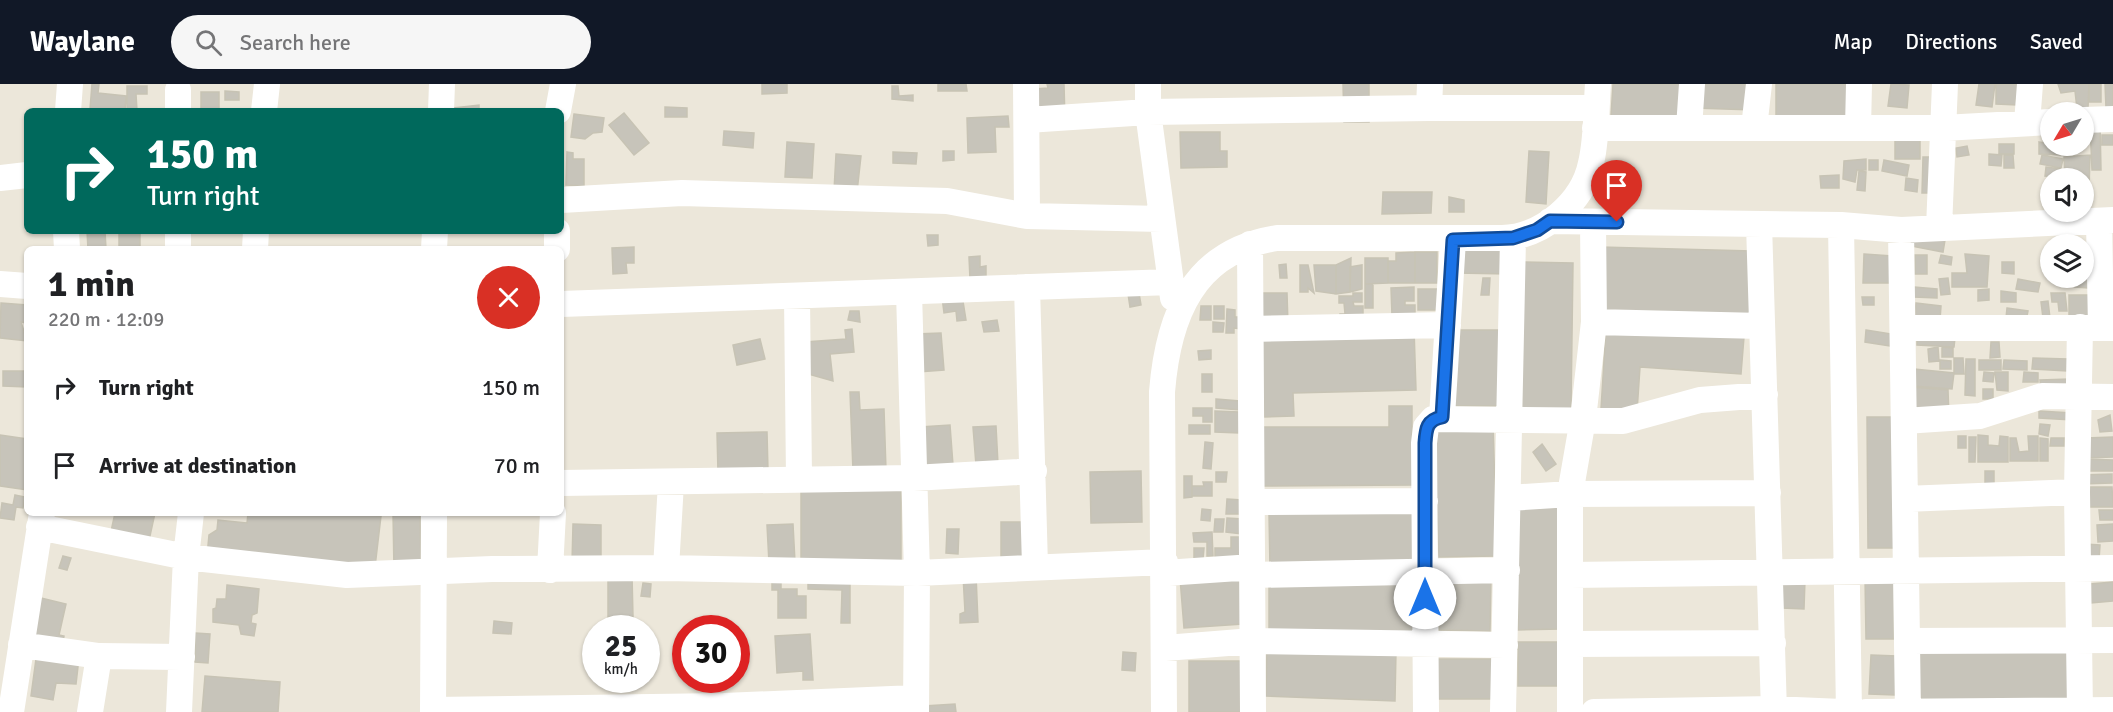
<!DOCTYPE html>
<meta charset="utf-8">
<style>
:root{--surface:#fff;--page:#f6f6f6;--text:#202124;--muted:#757577;--accent:#111827}
body{margin:0;font-family:Signika,sans-serif;background:var(--page);color:var(--text);height:100vh;display:flex;flex-direction:column;font-size:22px;white-space:nowrap}
*{box-sizing:border-box;margin:0}
p{font-size:20px;color:var(--muted)}
.icon{flex:none;width:33px;height:33px;fill:none;stroke:currentColor;stroke-width:2;stroke-linecap:round;stroke-linejoin:round}
.map{position:relative;flex:1;overflow:hidden}
.side{position:absolute;left:24px;top:162px;width:540px;height:270px;display:flex;flex-direction:column;background:var(--surface);border-radius:9px;box-shadow:0 2px 4px #0004}
.side>*{flex:none}
.banner{position:absolute;left:24px;top:24px;width:540px;height:126px;border-radius:9px;box-shadow:0 2px 4px #0004;background:#00695c;color:#fff;overflow:hidden}
.needle{width:39px;rotate:232deg}
.fabs{position:absolute;left:2040px;top:18px;display:grid;gap:12px}
.fabs a{display:grid;place-items:center;width:54px;height:54px;border-radius:50%;background:var(--surface);box-shadow:0 2px 4px #0004;font-size:30px}
.speed{position:absolute;left:582px;top:531px;display:flex;gap:12px;font-size:30px;font-weight:700;text-align:center}
.speed>*{display:grid;place-content:center;width:78px;height:78px;border-radius:50%;background:var(--surface);box-shadow:0 2px 4px #0004;line-height:1}
.speed small{font-size:15px;font-weight:400}
.speed .limit{border:9px solid #d22;background:#fff;color:#111}
.pin{position:absolute;display:grid;place-items:center;width:51px;height:51px;color:#fff;margin:-62px -26px;border-radius:50% 50% 50% 0;rotate:-45deg;box-shadow:0 0 6px #0007}
.pin .icon{rotate:45deg}
.me{position:absolute;width:66px;margin:-33px;rotate:0deg;stroke-linejoin:round;filter:drop-shadow(0 0 4px #0008)}
.turn{display:flex;align-items:center;gap:21px;height:126px;padding:0 24px;font-size:27px}
.turn .icon{width:78px;height:78px;stroke-width:2.5}
.turn b{display:block;font-size:42px;line-height:51px}
.round{display:grid;place-items:center;flex:none;width:63px;height:63px;border-radius:32px;background:var(--page)}
.overview{display:flex;align-items:center;justify-content:space-between;height:102px;padding:0 24px}
h1{font-size:36px;font-weight:700;line-height:45px}
ul{padding:0;list-style:none}
li{display:flex;align-items:center;gap:18px;height:78px;padding:0 24px}
li div{flex:1}
li b{display:block;font-size:22px}
li em{font-style:normal}
header{display:flex;align-items:center;gap:36px;box-sizing:border-box;height:84px;padding:0 30px;background:var(--accent);color:#fff}
header strong{font-size:28px}
nav{display:flex;gap:33px;margin-inline-start:auto;font-size:21px}
.search{width:420px;height:54px;background:var(--page);display:flex;align-items:center;gap:15px;box-sizing:border-box;padding:0 21px;border-radius:33px;color:var(--muted);font-size:22px}
.map>svg:first-child{display:block}
.building{fill:#c7c4ba;stroke:#c7c3b4;stroke-width:1.5}
.lines{fill:none;stroke-linecap:round;stroke-linejoin:round}
.minor{stroke:#fff;stroke-width:26}
.route-casing{stroke:#114b97;stroke-width:15}
.route{stroke:#1a73e8;stroke-width:10}
</style>
<header>
<strong>Waylane</strong>
<div class="search"><svg class="icon" aria-label="search" viewBox="0 0 24 24"><circle cx="10" cy="10" r="6"/><path d="M15 15l6 6"/></svg>Search here</div>
<nav><a>Map</a><a>Directions</a><a>Saved</a></nav>
</header>
<div class="map">
<svg width="2113" height="628" viewBox="0 0 2113 628">
<rect width="100%" height="100%" fill="#ece7da"/>
<!-- building -->
<path class="building" d="M92 0H99L98 9 126 12 125 27 90 25Z
M762 0H787V9L762 10Z
M938 0H966L967 7H938Z
M1047 0H1064L1065 37 1035 38 1034 5 1048 4Z
M1343 0H1369V38H1344Z
M1613 0H1683L1680 38 1611 32Z
M1695 0H1755L1754 26 1694 24Z
M1776 0H1855L1853 36 1776 33Z
M1891 0 1909 1 1907 24 1888 22Z
M1979 0H1995L1992 23 1976 21Z
M1996 0H2028L2026 17 2016 15 2017 21 1996 20Z
M2058 0H2089L2088 24 2077 25 2075 7 2061 9Z
M2089 0H2101V18H2089Z
M2105 0H2113V23L2106 24Z
M127 2H147V10H136L137 27H127Z
M892 2H898L899 12 913 11V17L892 15Z
M225 7 239 8V16H225Z
M201 8H219V27H201Z
M479 21V27H445V25Z
M665 23 687 24V33H665Z
M624 29 649 59 634 71 609 41Z
M574 30 604 34 602 48 593 49 585 55 571 53Z
M1008 32 1009 43H995L996 68 968 69 967 34Z
M2090 39H2100L2101 86H2092Z
M1895 46H1920V75H1895Z
M724 47 754 49 753 64 723 61Z
M1180 48H1220V67H1227V83L1181 84Z
M2102 51H2113V61H2102Z
M787 58 814 60 812 94 785 93Z
M2039 58 2064 62 2063 71 2039 70Z
M1999 60H2014V70H1999Z
M1967 62 1969 71 1957 73 1956 64Z
M943 67H954V76L943 77Z
M1529 67 1549 68 1546 120 1526 118Z
M567 68 573 69V75H584V102L566 101Z
M893 68 917 69 916 80 893 79Z
M836 70 861 72 857 108 834 107Z
M1989 70 2002 71 2001 82 1989 81Z
M2004 71H2013L2014 84H2004Z
M2042 71 2063 75 2061 84 2040 80Z
M2090 71 2089 106 2084 107V94H2065L2064 73Z
M1923 73H1937L1936 109H1922Z
M1866 75V86H1857L1855 98 1843 95 1844 77Z
M1869 76H1878V86H1869Z
M1884 76 1909 81 1907 92 1882 87Z
M2046 83 2060 85V93L2045 92Z
M1859 87 1866 88 1865 107 1857 106Z
M1839 91V104H1821L1820 92Z
M1906 94 1918 96 1917 108 1905 106Z
M1383 108H1432L1431 129 1382 130Z
M1449 113 1464 116V128H1449Z
M87 147H105L106 165H88Z
M119 147H140V165H119Z
M1913 149 1945 156 1943 168 1911 162Z
M927 151H938V161L928 162Z
M634 163V179H626L627 189 613 190 612 164Z
M1600 163 1752 167 1751 230 1599 226Z
M1456 164 1509 165 1508 190 1456 189Z
M1415 168V199H1388V177H1396V169Z
M1415 168H1437V199H1415Z
M1864 170 1892 172 1894 199H1863Z
M1965 170 1989 172 1987 203H1952V189H1967Z
M1915 171H1927V190H1915Z
M1941 171 1952 173 1951 181 1939 179Z
M980 172V183L986 182V195H970L969 173Z
M1351 174 1350 208 1336 210V181Z
M1365 174H1388V199L1365 200Z
M1523 178 1573 179 1571 325 1522 324Z
M2002 178H2014V190L2002 189Z
M1286 180 1287 194H1280L1279 181Z
M1300 181H1308L1314 209 1308 204V208H1300Z
M1314 181H1336V210L1316 207Z
M1362 181V205L1350 208V183Z
M2088 193V204L2075 203V194Z
M1483 194H1490L1489 211H1481Z
M1948 194 1950 210 1941 211 1939 195Z
M2018 195 2040 199 2038 208 2016 205Z
M1365 200H1373V224H1365Z
M1414 203V217H1405V221H1415V231L1392 232 1391 204Z
M1914 203 1937 205V214L1914 213Z
M1418 205H1440L1439 226H1418Z
M1989 205V216L1978 217V206Z
M2001 207 2016 209V218H2001Z
M1139 209 1141 221 1130 223 1128 210Z
M1262 209H1287L1288 241H1262Z
M1353 209H1362V218H1353L1354 222H1363V238H1340V230H1345L1344 219H1339V212H1353Z
M2051 209H2065L2067 227H2059L2058 218H2052Z
M962 211 966 236 957 237 956 227 944 229 942 213Z
M2069 211H2089L2090 238H2069Z
M1862 213H1874V221H1863Z
M2048 217 2050 234H2043L2041 218Z
M1 219 27 221V239L21 238 27 257 0 254Z
M1916 219 1941 222 1940 236 1915 233Z
M1201 222H1211V236H1200Z
M1214 222H1224V235H1214Z
M2007 224 2028 227 2026 237 2006 234Z
M1227 225 1235 226V233H1242L1241 245 1234 244V249H1226Z
M850 227H859L860 238 848 236Z
M997 236 999 247 984 248 982 238Z
M1213 238 1224 239 1223 248H1213Z
M1414 244 1416 306 1293 309 1294 332 1264 333 1261 248Z
M1606 244 1744 253 1741 290 1640 283 1637 328 1601 325Z
M852 245 854 268 830 270 833 297 808 290 805 258 846 255 845 246Z
M1454 246H1500V322H1454Z
M1866 246 1898 251 1896 263 1865 258Z
M941 249 944 286 918 288 915 250Z
M1917 253 1955 254 1954 263 1917 261Z
M760 255 765 275 737 281 733 261Z
M1991 258H1999L2000 273 1990 274Z
M1938 263 1939 277 1929 278 1928 265Z
M1942 263 1953 264V273H1942Z
M1211 266V275L1199 276 1198 267Z
M1954 274H1963L1964 290H1954Z
M2033 274 2068 275 2067 287 2032 285Z
M1966 275H1975V312L1965 311Z
M1940 276 1951 277V285H1940Z
M1979 276H2001V286H1979Z
M2004 276 2027 277V286L2003 285Z
M1914 285 1954 289 1952 305 1913 302Z
M3 287H27V303L3 302Z
M1984 288 1994 289 1993 298 1983 297Z
M1995 288H2008V307L1997 306Z
M2024 288 2038 289V298H2023Z
M1202 290H1212V308H1202Z
M2069 295 2070 306 2041 307 2040 296Z
M1910 303 1948 306 1949 333 1912 331Z
M1983 305H1993V315H1983Z
M850 308H859L860 326 884 325 886 386 853 387Z
M1216 315 1240 317V326L1216 324Z
M1389 322H1412V401L1263 402V343H1389Z
M1193 324H1212V338H1203V332H1193Z
M1215 327 1239 328V349L1215 348Z
M2039 327 2072 329V336L2039 334Z
M2110 331 2112 347 2100 348 2098 336Z
M1867 333H1895L1896 464H1868Z
M1493 339 1497 472 1439 473 1434 340Z
M2040 340 2050 341 2048 352 2039 350Z
M950 341 953 381 923 382 920 343Z
M1189 341H1210V350H1189Z
M996 342 998 380 976 381 973 343Z
M767 348 768 387 718 388 717 349Z
M0 351 27 355V406L0 402Z
M1978 351 1988 352V361L1999 362 2000 352 2008 353V378H1978Z
M1958 352H1966V364H1958Z
M2028 352H2038V377H2010V354H2016L2019 368 2029 367Z
M1969 353H1976L1975 378H1969Z
M2113 353V373L2086 374V354Z
M2040 354 2048 355V377H2040Z
M2051 354H2064V362H2050Z
M1205 358 1213 359 1211 385 1203 384Z
M1542 360 1556 380 1546 387 1533 368Z
M2083 375 2113 376V387H2082Z
M1141 387 1142 438 1091 439 1090 388Z
M1985 387H1994V401H1985Z
M1216 388H1227L1226 398H1216Z
M2112 390V399L2081 400 2080 391Z
M1184 392H1192V413L1184 414Z
M1203 398H1212V412H1192V402H1204Z
M2085 403H2112L2113 423H2085Z
M801 405 901 406V482L801 481Z
M15 411 25 413 23 424 16 423 14 436 0 434 2 419 13 421Z
M1227 415 1242 416V430H1226Z
M1516 421H1560L1561 545 1518 546Z
M1202 425 1211 426 1210 437 1201 436Z
M2099 426H2113V436H2100Z
M115 429H155L148 461 110 452Z
M248 429H348L381 432 375 483 207 472 209 451 217 446 218 436 247 439Z
M393 429H420L421 486H394Z
M1418 429V483L1270 484 1269 430Z
M1227 434 1243 435 1242 450 1226 448Z
M1215 435H1224L1223 448H1214Z
M1001 438H1026V474H1001Z
M573 440 601 441V480L572 479Z
M793 440 795 478 769 479 767 441Z
M2113 440V457L2098 458 2097 441Z
M947 445H959L958 470 946 469Z
M1212 448 1213 472H1207V458H1194L1193 449Z
M1231 453H1244V476H1215V464H1231Z
M2084 460 2100 461 2099 476 2083 475Z
M1194 464H1204L1203 475 1194 474Z
M63 472 71 474 67 486 59 484Z
M632 491 633 533H608V492Z
M963 491H976L978 538 960 539V530L965 528Z
M1239 491 1243 540 1184 544 1180 494Z
M808 493 850 494V539H841L842 506 808 505Z
M1440 493 1491 494 1490 547 1439 546Z
M1865 493H1894V555H1866Z
M1782 495 1805 496 1804 525 1782 524Z
M772 496H781V505H797V512H806V534H778V506H772Z
M1269 496 1415 499 1414 554 1269 551Z
M2113 498V517L2091 519 2090 500Z
M643 499 651 500 650 513 641 512Z
M227 501 259 505 257 529 252 531 251 539 256 540 254 552 241 550 239 541 213 538V525L216 524 217 515H226Z
M41 514 66 520 59 551 64 552 62 563 31 555Z
M494 537 512 539 511 550 493 549Z
M195 549 210 550 208 579 195 578Z
M810 550 813 596H803V587L777 589 775 552Z
M1518 558H1559V602H1518Z
M1267 562 1396 567 1395 617 1266 612Z
M2073 564 2072 619 1921 615 1916 567Z
M1123 568 1136 569 1135 587 1122 586Z
M1871 571 1897 572 1895 611 1869 610Z
M79 574 76 600 56 599 53 616 31 612 36 575Z
M1437 575H1492V615H1437Z
M1189 577H1242L1243 628H1189Z
M205 592 280 598 278 628H202Z
M955 620 956 628H924V622Z"/>
<g class="lines">
<!-- minor -->
<path class="minor" d="M1026 0 1027 132
M1148 0V28L1173 214
M1430 0 1429 24H1596
M178 6V27
M68 27 70 0
M264 27 267 0
M441 27 442 0
M558 27 563 0
M1027 36 1148 28 1429 24
M2084 36 2113 35
M2027 39 2030 0
M1595 44H1943L2050 38
M1689 44 1692 0
M1754 44 1759 0
M1858 44 1859 0
M0 94 27 91
M561 116 682 109 947 117 1027 132 1162 135
M1550 137 1841 141 1901 146 2113 136
M2099 137 2101 244
M1759 140 1774 628
M1841 141 1849 628
M1939 144 1945 0
M1901 146 1908 628
M66 147 67 165
M1250 160 1253 628
M178 165V147
M255 165 256 147
M434 165 435 147
M557 165V147
M0 200 27 202
M1027 203 1035 482
M909 208 917 489 916 628
M797 212 799 395
M561 220 1171 198
M1594 238 1762 242
M1903 244H2113
M1251 245 1448 241
M1442 333 1453 156
M1904 337 1980 332 2042 312 2113 313
M561 399 913 394 1034 387
M1509 414 1570 410 1768 409
M1905 415 2077 408
M1252 418 1425 417
M39 443 186 473 347 491 492 485 666 484 917 489 1165 478
M666 484 671 399
M550 486 553 429
M1165 489 1253 483
M1252 491 1507 486
M1570 491 2113 484
M1908 557 2113 556
M1570 560 1773 559
M21 561 99 572 182 573
M1165 564 1253 557 1505 561
M433 626 724 622 915 614
M11 628 42 429
M90 628 99 572
M179 628 186 473 191 429
M433 628 434 429
M1164 628 1162 308C1168 232 1193 167 1277 154H1502C1542 153 1583 119 1591 79 1597 54 1596 26 1598 0
M1426 628 1424 359 1426 343 1433 335 1623 337 1700 316 1765 311
M1503 628 1513 154
M1570 628V410L1583 335 1594 238 1593 138
M1594 628 1774 625 1842 628
M1866 628 2113 626
M2080 628 2077 408 2080 243"/>
</g>
<g class="lines">
<defs>
<path id="route" d="M1425 514V359C1426 344 1427 336 1442 333L1453 156 1513 154 1537 146 1550 137 1617 138"/>
</defs>
<!-- route casing -->
<use href="#route" class="route-casing"/>
<!-- route -->
<use href="#route" class="route"/>
</g>
</svg>
<div class="fabs">
<a><svg class="needle" viewBox="-14 -14 28 28"><path d="M0-13l5 13h-10z" fill="#e53935"/><path d="M0 13l5-13h-10z" fill="#757577"/></svg></a>
<a><svg class="icon" aria-label="sound" viewBox="0 0 24 24"><path d="M4 9h4l5-4v14l-5-4H4zM17 9q2 3 0 6"/></svg></a>
<a><svg class="icon" aria-label="layers" viewBox="0 0 24 24"><path d="M12 4l9 5-9 5-9-5zM3 14l9 5 9-5"/></svg></a>
</div>
<div class="speed"><div>25<small>km/h</small></div><div class="limit">30</div></div>
<div class="pin" style="left:1617px;top:138px;background:#d93025"><svg class="icon" aria-label="arrive" viewBox="0 0 24 24"><path d="M6 21V4h12l-3 4 3 4H6"/></svg></div>
<svg class="me" style="left:1425px;top:514px" viewBox="-20 -20 40 40"><circle r="19" fill="#fff"/><path d="M0-13L10 11 0 6-10 11z" fill="#1a73e8"/></svg>
<div class="banner">
<div class="turn"><svg class="icon" aria-label="right" viewBox="0 0 24 24"><path d="M7 20v-9h11M14 6l5 5-5 5"/></svg><div><b>150 m</b>Turn right</div></div>
</div>
<section class="side">
<div class="overview"><div><h1>1 min</h1><p>220 m · 12:09</p></div><a class="round" style="background:#d93025;color:#fff"><svg class="icon" aria-label="close" viewBox="0 0 24 24"><path d="M6 6l12 12M18 6L6 18"/></svg></a></div>
<ul>
<li><svg class="icon" aria-label="right" viewBox="0 0 24 24"><path d="M7 20v-9h11M14 6l5 5-5 5"/></svg><div><b>Turn right</b></div><em>150 m</em></li>
<li><svg class="icon" aria-label="arrive" viewBox="0 0 24 24"><path d="M6 21V4h12l-3 4 3 4H6"/></svg><div><b>Arrive at destination</b></div><em>70 m</em></li>
</ul>
</section>
</div>
